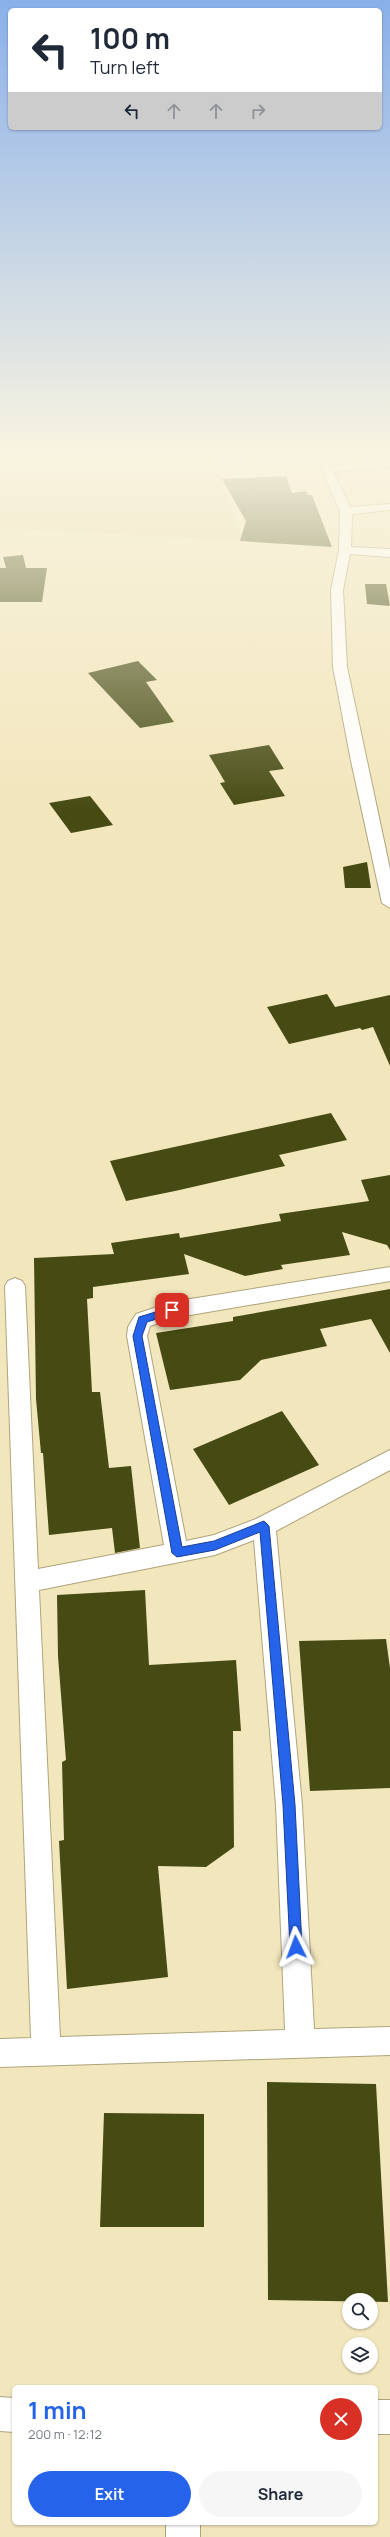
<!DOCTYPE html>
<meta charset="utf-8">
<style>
:root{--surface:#fff;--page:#f6f6f7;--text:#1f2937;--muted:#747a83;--accent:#2563eb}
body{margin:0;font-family:Manrope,sans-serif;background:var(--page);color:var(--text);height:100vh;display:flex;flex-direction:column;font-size:15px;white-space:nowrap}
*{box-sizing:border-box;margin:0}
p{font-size:13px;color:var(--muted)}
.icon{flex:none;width:22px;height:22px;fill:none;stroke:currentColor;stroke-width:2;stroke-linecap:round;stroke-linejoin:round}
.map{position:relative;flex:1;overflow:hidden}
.panel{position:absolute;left:12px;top:2385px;width:366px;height:140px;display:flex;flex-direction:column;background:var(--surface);border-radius:6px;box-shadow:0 1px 3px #0004}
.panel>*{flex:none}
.hud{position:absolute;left:8px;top:8px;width:374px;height:122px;border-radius:6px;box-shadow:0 1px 3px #0004;background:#fff;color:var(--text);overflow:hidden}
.buttons{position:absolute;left:342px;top:2293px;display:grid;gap:8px}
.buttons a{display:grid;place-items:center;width:36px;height:36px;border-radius:50%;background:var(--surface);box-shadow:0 1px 3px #0004;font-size:20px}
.pin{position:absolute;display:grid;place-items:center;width:34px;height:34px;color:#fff;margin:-17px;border-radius:8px;box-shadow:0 2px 6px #0006}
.me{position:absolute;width:44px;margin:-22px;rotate:357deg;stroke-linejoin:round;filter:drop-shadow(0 0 3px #0008)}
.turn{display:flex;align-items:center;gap:14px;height:84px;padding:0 16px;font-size:18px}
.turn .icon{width:52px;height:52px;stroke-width:2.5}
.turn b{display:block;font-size:28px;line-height:34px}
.lanes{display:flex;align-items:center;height:38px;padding:0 16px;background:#0003;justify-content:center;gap:20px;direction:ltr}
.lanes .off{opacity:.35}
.round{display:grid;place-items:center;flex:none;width:42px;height:42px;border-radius:21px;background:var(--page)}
.headline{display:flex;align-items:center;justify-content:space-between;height:68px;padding:0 16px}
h1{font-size:24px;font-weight:700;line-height:30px;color:var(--accent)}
.button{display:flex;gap:8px;margin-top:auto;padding:8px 16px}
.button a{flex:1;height:46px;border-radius:24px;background:var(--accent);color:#fff;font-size:16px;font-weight:700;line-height:46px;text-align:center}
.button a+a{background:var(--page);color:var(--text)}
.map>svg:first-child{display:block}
.built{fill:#e9dbaa}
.building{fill:#464b13}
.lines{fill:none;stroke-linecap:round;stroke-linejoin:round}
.minor-casing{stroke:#b0a47c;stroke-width:2}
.minor{fill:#fff;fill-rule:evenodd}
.route{fill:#2563eb;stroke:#184099}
</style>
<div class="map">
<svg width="390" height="2537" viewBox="0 0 390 2537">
<rect width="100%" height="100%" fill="#f2e6bc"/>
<!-- built -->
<path class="built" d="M0 454H212L243 541 0 528Z"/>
<!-- building -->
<path class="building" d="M286 476 292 493 306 491 308 495H312L332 547 240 541 246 521 222 479Z
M23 555 26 568H47L42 602H0V568H6L3 557Z
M365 584H386L390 606 367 604Z
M138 661 157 680 146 682 174 722 140 728 88 673Z
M269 745 284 769 269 771 285 796 234 805 220 783 225 782 209 755Z
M90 796 113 825 71 833 49 803Z
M367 862 371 888H345L343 867Z
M327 994 335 1007 390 995V1066L373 1027 362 1030 360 1028 289 1044 267 1007Z
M331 1113 347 1140 279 1155 285 1166 175 1191 126 1201 110 1161Z
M390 1175V1250L387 1245 342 1232 350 1255 281 1265 283 1269 245 1276 184 1254 189 1274 93 1287V1298L87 1299 92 1392H100L109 1468 131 1466 140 1548 115 1553 112 1528 49 1535 43 1453H41L36 1399 34 1258 114 1254 111 1243 179 1233 180 1238 281 1221 279 1214 369 1201 361 1180Z
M390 1289V1353L371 1319 320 1329 327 1346 261 1360 240 1380 170 1390 156 1333 233 1321V1317Z
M282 1411 319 1465 229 1505 193 1449Z
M145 1590 149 1665 236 1660 241 1731H233L234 1847 206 1867 158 1866 168 1977 67 1989 59 1841 64 1840 62 1762 66 1760 58 1656 57 1595Z
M386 1639 390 1668V1788L310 1791 299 1641Z
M267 2082 376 2084 388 2302 268 2300Z
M104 2113 204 2114V2227H100Z"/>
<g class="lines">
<defs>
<path id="minor" d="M312 454H322L330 466 390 461V467L334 472 350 507 390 504V510L352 514 351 547 390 549V557L350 554 343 590 347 667 390 869V908L382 903 351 761 333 667 331 590 339 550 340 511 322 469Z
M390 1267V1281L173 1318 150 1326 147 1336 186 1541 214 1535 256 1519 390 1450V1470L276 1531 302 1805 314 2029 390 2027V2055L0 2067V2039L31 2038 5 1286 8 1281 15 1278 22 1281 25 1286 38 1569 164 1545 127 1336 128 1327 136 1314 172 1302ZM254 1540 276 1805 285 2030 60 2037 39 1590 215 1555Z
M0 2397 14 2398V2432L0 2431Z
M376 2400H390V2434H376Z
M166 2523H200V2537H166Z"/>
</defs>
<!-- minor casing -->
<use href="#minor" class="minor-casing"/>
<!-- minor -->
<use href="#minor" class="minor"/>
</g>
<!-- sky -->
<linearGradient id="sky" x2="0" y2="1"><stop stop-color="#89b0ea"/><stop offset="0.56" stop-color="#f9f4e1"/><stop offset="1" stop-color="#f9f4e1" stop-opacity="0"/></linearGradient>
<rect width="390" height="809" fill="url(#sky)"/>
<!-- route -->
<path class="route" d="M172 1307 176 1308V1313L147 1322 142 1336 182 1547 214 1541 264 1521 269 1526 295 1805 302 1947 300 1952 296 1954 291 1952 290 1947 283 1805 260 1532 215 1550 177 1557 172 1553 133 1336 139 1317Z"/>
</svg>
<div class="buttons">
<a><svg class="icon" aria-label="search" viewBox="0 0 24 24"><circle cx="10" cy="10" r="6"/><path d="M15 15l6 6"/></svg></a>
<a><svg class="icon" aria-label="layers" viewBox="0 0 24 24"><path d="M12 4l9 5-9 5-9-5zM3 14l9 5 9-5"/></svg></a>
</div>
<div class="pin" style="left:172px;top:1310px;background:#d93025"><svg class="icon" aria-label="arrive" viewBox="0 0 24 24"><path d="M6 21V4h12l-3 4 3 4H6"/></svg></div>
<svg class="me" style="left:296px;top:1947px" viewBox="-20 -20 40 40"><path d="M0-17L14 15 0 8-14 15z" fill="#2563eb" stroke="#fff" stroke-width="4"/></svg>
<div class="hud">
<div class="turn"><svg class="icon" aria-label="left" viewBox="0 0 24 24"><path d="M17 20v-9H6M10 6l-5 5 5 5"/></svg><div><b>100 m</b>Turn left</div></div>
<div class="lanes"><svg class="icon" aria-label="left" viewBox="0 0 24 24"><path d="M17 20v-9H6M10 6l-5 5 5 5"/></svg><svg class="icon off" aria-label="ahead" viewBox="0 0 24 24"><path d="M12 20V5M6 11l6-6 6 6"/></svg><svg class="icon off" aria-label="ahead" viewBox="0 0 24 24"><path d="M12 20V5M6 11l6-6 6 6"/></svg><svg class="icon off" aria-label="right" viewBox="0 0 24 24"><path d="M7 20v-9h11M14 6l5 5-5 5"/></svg></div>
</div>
<section class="panel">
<div class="headline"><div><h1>1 min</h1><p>200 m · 12:12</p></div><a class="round" style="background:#d93025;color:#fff"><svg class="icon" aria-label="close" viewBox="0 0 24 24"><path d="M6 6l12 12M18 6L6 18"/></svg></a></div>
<div class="button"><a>Exit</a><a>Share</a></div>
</section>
</div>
